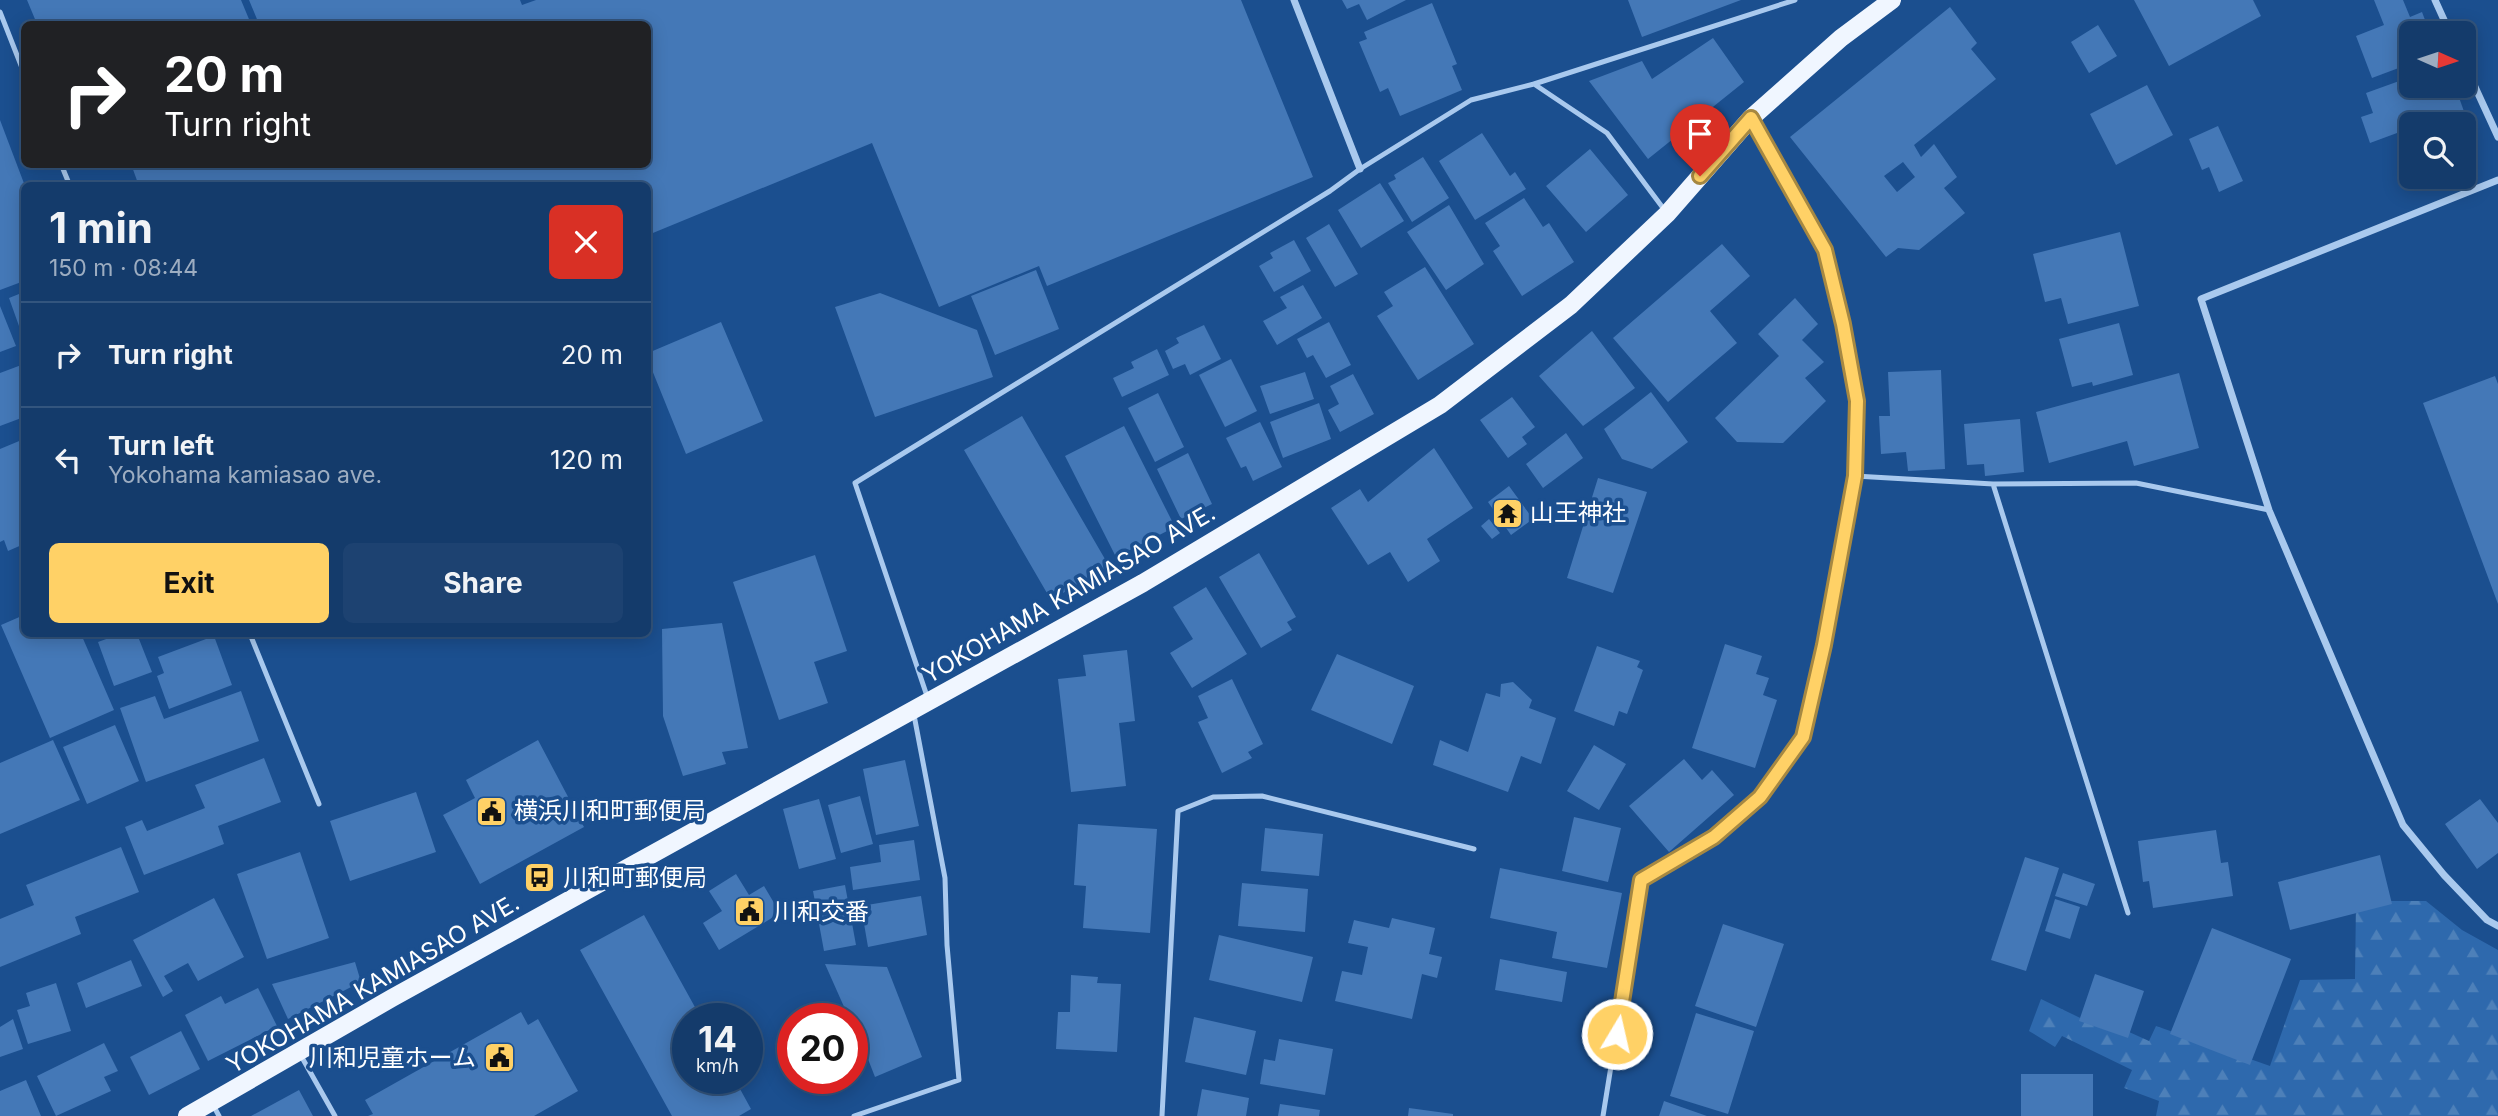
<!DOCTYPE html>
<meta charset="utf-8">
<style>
:root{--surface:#143b6b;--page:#1d4271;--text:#f1f3f6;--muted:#9dadc1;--line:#33557e;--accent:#ffd166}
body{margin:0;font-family:Inter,"Noto Sans JP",sans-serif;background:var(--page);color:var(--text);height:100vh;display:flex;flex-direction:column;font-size:26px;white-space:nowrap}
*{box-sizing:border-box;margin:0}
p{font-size:23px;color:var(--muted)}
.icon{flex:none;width:38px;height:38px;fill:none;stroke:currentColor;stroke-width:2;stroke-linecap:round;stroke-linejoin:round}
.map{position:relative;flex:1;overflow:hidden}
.details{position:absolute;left:21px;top:182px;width:630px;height:455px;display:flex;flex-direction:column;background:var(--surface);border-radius:10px;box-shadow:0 4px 18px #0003,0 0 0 2px var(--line)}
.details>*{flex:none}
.guide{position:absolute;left:21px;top:21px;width:630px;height:147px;border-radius:10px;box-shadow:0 4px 18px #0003,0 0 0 2px var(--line);background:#202124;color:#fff;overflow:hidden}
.needle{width:46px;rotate:93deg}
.fabs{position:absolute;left:2399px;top:21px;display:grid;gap:14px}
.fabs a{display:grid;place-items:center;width:77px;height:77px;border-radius:10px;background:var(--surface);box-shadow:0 4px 18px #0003,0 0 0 2px var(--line);font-size:35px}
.speed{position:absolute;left:672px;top:1003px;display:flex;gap:14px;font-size:35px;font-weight:700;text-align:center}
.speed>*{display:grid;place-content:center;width:91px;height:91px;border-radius:50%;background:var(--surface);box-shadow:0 4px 18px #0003,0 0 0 2px var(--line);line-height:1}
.speed small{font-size:18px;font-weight:400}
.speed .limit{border:10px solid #d22;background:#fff;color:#111}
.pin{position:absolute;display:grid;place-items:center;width:60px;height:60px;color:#fff;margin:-72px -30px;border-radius:50% 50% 50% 0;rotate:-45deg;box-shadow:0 0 7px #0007}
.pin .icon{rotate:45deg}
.me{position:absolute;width:77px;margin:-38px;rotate:9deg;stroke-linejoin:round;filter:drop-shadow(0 0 5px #0008)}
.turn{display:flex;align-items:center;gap:24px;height:147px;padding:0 28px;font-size:32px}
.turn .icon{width:91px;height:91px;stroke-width:2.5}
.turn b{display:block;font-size:49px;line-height:60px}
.round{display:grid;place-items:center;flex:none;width:74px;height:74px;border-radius:10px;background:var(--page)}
.overview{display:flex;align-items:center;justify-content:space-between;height:119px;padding:0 28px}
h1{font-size:42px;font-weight:700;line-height:52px}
.primary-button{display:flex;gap:14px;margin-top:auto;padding:14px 28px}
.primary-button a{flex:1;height:80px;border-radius:10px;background:var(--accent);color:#111;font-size:28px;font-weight:700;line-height:80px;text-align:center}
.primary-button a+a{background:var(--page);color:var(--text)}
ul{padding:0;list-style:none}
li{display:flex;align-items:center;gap:21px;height:105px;padding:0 28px;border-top:2px solid var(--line)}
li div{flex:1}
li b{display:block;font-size:26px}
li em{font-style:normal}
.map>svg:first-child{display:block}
.forest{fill:url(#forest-firs)}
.building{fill:#4478b7;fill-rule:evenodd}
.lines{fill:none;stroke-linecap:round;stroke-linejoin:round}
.lane{stroke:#a9c9ee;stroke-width:5}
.street{stroke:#a9c9ee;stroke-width:7}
.primary{stroke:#f0f6ff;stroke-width:18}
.route-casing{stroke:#a68842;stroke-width:18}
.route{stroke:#ffd166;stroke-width:12}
.labels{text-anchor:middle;stroke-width:7;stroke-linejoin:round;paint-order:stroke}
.poi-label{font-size:24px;fill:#fff;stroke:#1b4f8f;text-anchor:start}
.street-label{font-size:24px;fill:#fff;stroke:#1b4f8f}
</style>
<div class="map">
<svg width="2498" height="1116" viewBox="0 0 2498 1116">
<defs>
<pattern id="forest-firs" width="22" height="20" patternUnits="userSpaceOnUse" patternTransform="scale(1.75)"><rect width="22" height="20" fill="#2e69ad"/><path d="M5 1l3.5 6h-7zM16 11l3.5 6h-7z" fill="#4d80b9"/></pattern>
</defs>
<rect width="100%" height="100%" fill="#1b4f8f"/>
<!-- forest -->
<path class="forest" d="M2356 901H2426L2462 930 2498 950V1116H2156L2159 1101 2124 1088 2132 1070 2062 1036 2055 1047 2029 1031 2041 999 2103 1029 2107 1022 2149 1041 2156 1026 2270 1066 2300 980 2355 979Z"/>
<!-- building -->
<path class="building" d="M27 0H241L251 24H37Z
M249 0H520L522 5 536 0H1241L1313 177 1047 286 1039 266 939 307 872 143 648 235V186H139L131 164H648V24H259Z
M1342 0H1406L1367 20 1359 4 1347 9Z
M1628 0H1741L1642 37Z
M2134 0H2253L2261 16 2169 66Z
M2374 0H2403L2410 17 2422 12 2430 33H2412V63L2372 78 2356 36 2384 25Z
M1432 3 1457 64 1452 66 1462 90 1400 116 1388 88 1380 92 1359 42 1367 39 1364 32Z
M1950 7 1977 43 1971 49 1996 79 1914 145 1921 157 1934 144 1957 177 1944 188 1965 213 1919 250 1898 248 1886 257 1790 137ZM1903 162 1915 177 1897 192 1884 176Z
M2098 25 2117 56 2089 73 2071 42Z
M1713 38 1744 82 1648 159 1589 81 1642 61 1652 79Z
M2402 80 2406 93 2427 86H2455L2467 120 2461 124H2412L2411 173 2397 133 2370 143 2361 117 2373 113 2366 93Z
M2147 85 2173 135 2116 165 2090 114Z
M0 120 25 186 24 281 0 290Z
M2218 126 2243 181 2219 192 2209 167 2202 170 2189 139Z
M1482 133 1510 176 1515 172 1526 189 1475 220 1439 161Z
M2464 133 2471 152 2464 155Z
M1590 149 1628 195 1586 232 1546 186Z
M1423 157 1449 198 1412 222 1388 183 1396 179 1394 175Z
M1380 183 1404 221 1361 248 1338 210Z
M1524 198 1543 227 1549 223 1574 262 1522 296 1493 251 1500 246 1485 223Z
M1449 205 1484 264 1446 290 1407 232Z
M1329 224 1358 274 1335 287 1306 238Z
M2120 232 2139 306 2068 324 2061 298 2045 302 2033 254Z
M1294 240 1311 271 1274 292 1259 266 1273 258 1270 253Z
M1722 244 1750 276 1710 311 1737 343 1668 402 1613 338Z
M1425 267 1474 344 1418 380 1377 316 1393 306 1384 292Z
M1036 270 1059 329 995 355 971 296Z
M1303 285 1322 318 1277 345 1263 321 1287 308 1280 297Z
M24 292V340L9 298Z
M880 293 977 330 993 377 875 417 835 307Z
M1795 298 1818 324 1802 340 1824 362 1805 378 1826 401 1783 443 1737 442 1715 418 1779 356 1758 334Z
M0 306 16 346 0 352Z
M721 322 763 421 686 454 648 360V353Z
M1329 322 1351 365 1326 378 1313 355 1307 358 1297 339Z
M2119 323 2133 375 2093 386 2092 382 2072 387 2059 339Z
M1204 325 1221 359 1190 375 1185 364 1173 369 1165 351 1179 343 1176 338Z
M1592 331 1635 388 1583 426 1539 376Z
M1157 349 1169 375 1122 397 1113 378 1134 368 1131 362Z
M1231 359 1257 411 1225 427 1199 375Z
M24 364V417L0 426V373Z
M1941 370 1945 469 1908 471 1906 452 1881 454 1879 416H1890L1888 372Z
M1305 372 1314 399 1270 414 1260 386Z
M2179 373 2199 448 2134 466 2127 441 2049 463 2036 412Z
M1353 374 1374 414 1340 432 1328 410 1339 404 1330 386Z
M2495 376 2498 384V604L2423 403Z
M1651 392 1688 442 1652 469 1622 459 1604 429Z
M1158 393 1184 447 1155 462 1128 408Z
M1512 397 1535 427 1522 437 1527 444 1508 458 1480 420Z
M1319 403 1331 439 1283 458 1270 422Z
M1022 416 1109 566 1051 600 964 450Z
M2020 419 2024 472 1985 476 1984 464 1967 465 1964 424Z
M1260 422 1282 467 1253 481 1246 466 1241 468 1226 438Z
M1124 426 1175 527 1116 557 1065 456Z
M1566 433 1583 458 1543 488 1526 464Z
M24 439V544L8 551 4 540 0 542V449Z
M1434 448 1473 508 1427 539 1440 561 1408 582 1390 552 1368 565 1331 508 1360 489 1368 502Z
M1188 453 1212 504 1181 519 1157 469Z
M1598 478 1647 492 1613 593 1567 578Z
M1509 486 1533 519 1511 535 1488 502Z
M1489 519 1500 533 1492 539 1481 526Z
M1259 553 1296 617 1287 622 1292 630 1261 648 1219 577Z
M815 555 847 651 814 662 828 703 779 720 733 582Z
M1206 587 1247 654 1192 688 1170 653 1193 639 1173 607Z
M24 615V634H81L114 710 50 738 1 625Z
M722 623 748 748 722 752 726 764 683 776 663 716 662 629Z
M120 634H137L152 672 114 686 98 642Z
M214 636 232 685 169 709 157 676 164 673 158 657Z
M1725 644 1762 656 1756 674 1769 678 1763 695 1777 700 1755 768 1692 748Z
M1597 646 1640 661 1637 667 1643 670 1627 714 1619 711 1614 726 1574 711Z
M1127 650 1135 721 1119 723 1126 786 1071 792 1058 679 1086 676 1083 655Z
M1337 654 1414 686 1392 744 1311 710Z
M1232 679 1263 744 1248 752 1252 758 1222 773 1198 722 1208 718 1198 696Z
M1513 682 1532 700 1529 708 1556 718 1541 764 1521 756 1508 792 1433 765 1440 740 1468 752 1486 693 1500 697 1501 684Z
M241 691 259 741 146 782 120 708 155 696 164 719Z
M115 725 139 781 87 804 63 747Z
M53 740 80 800 0 834V763Z
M538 740 584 827 480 884 443 815 475 798 466 780Z
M1594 745 1626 764 1599 810 1567 791Z
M264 758 281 802 218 826 224 844 144 875 125 827 142 820 147 831 205 808 195 785Z
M1684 759 1702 780 1712 770 1734 795 1669 852 1629 806Z
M905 760 919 826 876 835 863 769Z
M416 792 436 852 350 881 330 821Z
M860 796 873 844 841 853 828 805Z
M819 799 836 859 799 869 783 809Z
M2480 799 2498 823V853L2477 869 2445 824Z
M1574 817 1621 828 1608 882 1562 871Z
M1078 824 1157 829 1150 933 1083 928 1086 886 1074 885Z
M1265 828 1323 834 1319 876 1261 871Z
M2216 830 2221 863 2228 862 2233 896 2153 908 2149 881 2143 882 2138 841Z
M914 840 920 880 853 890 850 867 881 862 879 845Z
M121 847 139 892 75 917 81 934 0 967V919L34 905 26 885Z
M300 852 329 938 267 959 237 874Z
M2380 855 2392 904 2290 930 2278 882Z
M2025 857 2059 868 2026 971 1991 960Z
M1500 868 1622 893 1607 968 1552 958 1557 932 1490 918Z
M2063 873 2095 884 2087 906 2055 896Z
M736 874 749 895 764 886 780 913 719 950 703 923 722 911 709 891Z
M1242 883 1308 889 1305 932 1238 926Z
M845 885 856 945 824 951 813 891Z
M921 896 927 935 868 947 861 906Z
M214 898 244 957 198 981 188 963 164 976 173 991 163 997 133 940Z
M2055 899 2080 907 2070 939 2045 931Z
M644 915 701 1018H688V1078H734L751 1109 739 1116H672L580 950Z
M1392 918 1435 928 1429 954 1442 957 1437 978 1422 974 1412 1019 1335 1001 1342 971 1362 975 1368 947 1348 943 1354 920 1389 928Z
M1723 924 1784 944 1756 1027 1695 1006Z
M2212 928 2291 959 2250 1065 2170 1034Z
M1219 935 1313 957 1302 1002 1209 980Z
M1500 959 1567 972 1562 1002 1495 990Z
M131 960 142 986 86 1008 77 983Z
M355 962 361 982 288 1019 272 984Z
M825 964 887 967 922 1057 875 1077 852 1018H849Z
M2095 974 2144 991 2128 1038 2079 1021Z
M1071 975 1098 977 1097 983 1121 984 1117 1052 1056 1049 1058 1012H1070Z
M56 983 71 1031 28 1044 17 1010 30 1006 26 993Z
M258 988 277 1026 208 1061 185 1015 221 996 225 1004Z
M521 1012 528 1025 538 1019 578 1091 534 1116H368L373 1114 365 1100Z
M1696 1013 1754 1031 1728 1114 1670 1096Z
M1194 1017 1256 1031 1246 1075 1185 1062Z
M13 1019 23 1049 0 1057V1027Z
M181 1031 200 1069 149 1095 130 1057Z
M1279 1039 1333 1049 1325 1095 1260 1084 1264 1059 1275 1061Z
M104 1043 118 1071 104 1077 111 1091 56 1116 37 1076Z
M2021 1074H2093V1116H2021Z
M26 1080 41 1116H0V1091Z
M1202 1089 1249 1098 1246 1116H1197Z
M299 1090 313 1116H251Z
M1664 1101 1707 1116H1659Z
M1280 1104 1320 1110 1319 1116H1278Z
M1409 1108 1453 1114V1116H1408Z"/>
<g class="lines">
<!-- lane -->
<path class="lane" d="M0 12 24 73
M1534 84 1795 0
M61 164 70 186
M1855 476 1993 484 2136 483 2269 510
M1993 484 2128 913
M250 634 319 804
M928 699 855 483 1330 191 1360 169 1471 100 1534 84 1607 133 1666 212
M300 1054 335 1116
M213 1105 219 1116
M854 1116 959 1080 947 945 945 878 914 715
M1162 1116 1178 811 1213 797 1262 796 1474 849
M1603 1116 1641 880 1714 837 1760 797 1803 737 1855 476 1857 401 1843 324 1825 250 1752 120"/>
<!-- street -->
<path class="street" d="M1294 0 1360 169
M2435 0 2450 33
M2464 63 2498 137
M2498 180 2201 299 2269 510 2403 825 2444 875 2487 920 2498 926"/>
<!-- primary -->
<path class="primary" d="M187 1116 392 998 1143 583 1440 405 1571 305 1667 214 1751 118 1841 38 1892 0"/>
</g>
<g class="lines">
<defs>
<path id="route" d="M1617 1034 1641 880 1714 837 1760 797 1803 737 1824 645 1855 476 1857 401 1843 324 1825 250 1751 118 1700 176"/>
</defs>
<!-- route casing -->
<use href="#route" class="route-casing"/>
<!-- route -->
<use href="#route" class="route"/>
</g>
<!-- icons -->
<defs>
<symbol id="temple-square" viewBox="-11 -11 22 22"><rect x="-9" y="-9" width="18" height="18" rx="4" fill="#ffd166" stroke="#1b4f8f"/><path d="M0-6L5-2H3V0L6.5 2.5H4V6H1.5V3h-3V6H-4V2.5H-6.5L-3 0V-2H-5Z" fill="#111"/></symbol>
<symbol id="civic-square" viewBox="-11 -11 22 22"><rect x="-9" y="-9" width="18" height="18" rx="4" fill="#ffd166" stroke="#1b4f8f"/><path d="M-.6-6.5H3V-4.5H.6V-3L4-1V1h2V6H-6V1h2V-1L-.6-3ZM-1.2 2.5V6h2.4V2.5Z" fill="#111"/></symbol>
<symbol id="bus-square" viewBox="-11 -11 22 22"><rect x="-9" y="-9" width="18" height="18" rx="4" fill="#ffd166" stroke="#1b4f8f"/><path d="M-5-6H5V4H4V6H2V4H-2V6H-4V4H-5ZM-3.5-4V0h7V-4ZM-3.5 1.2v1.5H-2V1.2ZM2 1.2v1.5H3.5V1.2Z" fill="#111"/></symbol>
</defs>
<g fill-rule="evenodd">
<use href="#temple-square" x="1490" y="496" width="35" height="35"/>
<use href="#civic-square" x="474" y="794" width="35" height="35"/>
<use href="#bus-square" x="522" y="860" width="35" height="35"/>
<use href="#civic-square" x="732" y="894" width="35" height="35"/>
<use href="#civic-square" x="482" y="1040" width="35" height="35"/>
</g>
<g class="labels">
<!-- poi labels -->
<g class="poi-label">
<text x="1530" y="521">山王神社</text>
<text x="514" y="819">横浜川和町郵便局</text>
<text x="563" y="886">川和町郵便局</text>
<text x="773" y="920">川和交番</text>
<text x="476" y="1066" text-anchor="end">川和児童ホーム</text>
</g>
<!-- street labels -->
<g class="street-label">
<text transform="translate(1069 594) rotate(-30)" y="8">YOKOHAMA KAMIASAO AVE.</text>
<text transform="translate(373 984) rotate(-30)" y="8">YOKOHAMA KAMIASAO AVE.</text>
</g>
</g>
</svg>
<div class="fabs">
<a><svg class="needle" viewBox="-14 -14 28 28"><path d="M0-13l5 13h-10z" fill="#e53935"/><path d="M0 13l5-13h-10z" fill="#9dadc1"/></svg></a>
<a><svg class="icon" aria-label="search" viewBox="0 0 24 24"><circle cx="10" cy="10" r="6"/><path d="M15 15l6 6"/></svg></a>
</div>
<div class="speed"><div>14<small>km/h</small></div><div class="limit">20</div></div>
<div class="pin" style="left:1700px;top:176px;background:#d93025"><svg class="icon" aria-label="arrive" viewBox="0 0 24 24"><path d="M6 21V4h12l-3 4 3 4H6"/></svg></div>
<svg class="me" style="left:1617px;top:1034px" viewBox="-20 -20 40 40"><circle r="17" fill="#ffd166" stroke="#fff" stroke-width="3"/><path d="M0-11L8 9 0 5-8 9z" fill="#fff"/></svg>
<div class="guide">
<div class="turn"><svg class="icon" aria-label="right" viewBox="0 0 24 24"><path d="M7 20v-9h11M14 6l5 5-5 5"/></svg><div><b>20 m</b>Turn right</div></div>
</div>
<section class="details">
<div class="overview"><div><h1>1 min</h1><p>150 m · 08:44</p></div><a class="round" style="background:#d93025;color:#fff"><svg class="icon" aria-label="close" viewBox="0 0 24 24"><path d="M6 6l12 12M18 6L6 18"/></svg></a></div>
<ul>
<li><svg class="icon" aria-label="right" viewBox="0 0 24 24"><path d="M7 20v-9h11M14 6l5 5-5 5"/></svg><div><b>Turn right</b></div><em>20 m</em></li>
<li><svg class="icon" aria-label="left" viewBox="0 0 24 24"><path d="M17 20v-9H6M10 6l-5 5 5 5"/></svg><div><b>Turn left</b><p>Yokohama kamiasao ave.</p></div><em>120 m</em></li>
</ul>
<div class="primary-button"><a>Exit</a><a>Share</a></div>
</section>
</div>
